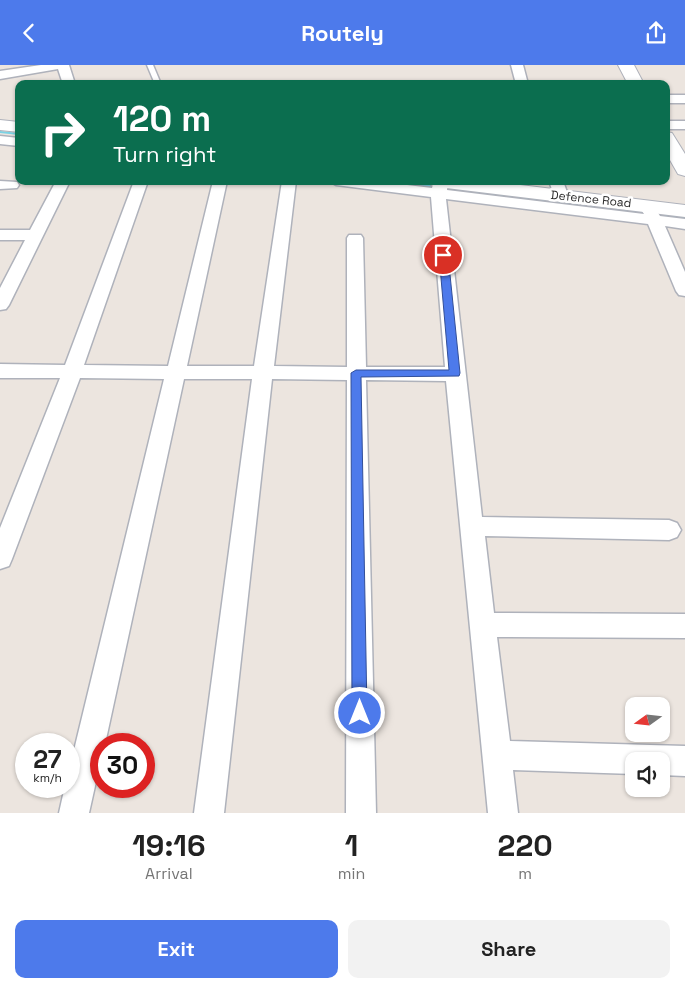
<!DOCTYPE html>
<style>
:root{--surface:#fff;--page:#f2f2f2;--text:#222;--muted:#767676;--accent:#4d7aeb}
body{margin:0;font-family:"Space Grotesk",sans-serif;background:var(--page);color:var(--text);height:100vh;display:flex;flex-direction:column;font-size:19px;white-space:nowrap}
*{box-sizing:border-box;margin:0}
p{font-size:16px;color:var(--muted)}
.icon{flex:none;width:28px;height:28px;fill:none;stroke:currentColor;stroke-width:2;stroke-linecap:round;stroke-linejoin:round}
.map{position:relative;height:748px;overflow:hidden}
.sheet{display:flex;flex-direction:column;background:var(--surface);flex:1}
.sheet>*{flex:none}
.banner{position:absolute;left:15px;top:15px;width:655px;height:105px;border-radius:10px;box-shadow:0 1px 4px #0004;background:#0b6e4f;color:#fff;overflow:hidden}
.needle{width:32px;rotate:255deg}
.buttons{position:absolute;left:625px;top:632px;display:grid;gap:10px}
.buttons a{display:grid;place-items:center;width:45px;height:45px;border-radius:10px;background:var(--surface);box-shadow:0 1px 4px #0004;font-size:25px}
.speed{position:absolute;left:15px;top:668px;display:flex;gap:10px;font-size:25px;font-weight:700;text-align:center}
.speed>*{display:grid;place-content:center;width:65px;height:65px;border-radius:50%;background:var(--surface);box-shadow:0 1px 4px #0004;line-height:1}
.speed small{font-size:12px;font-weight:400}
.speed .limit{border:8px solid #d22;background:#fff;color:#111}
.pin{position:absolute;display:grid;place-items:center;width:42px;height:42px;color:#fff;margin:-21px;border:2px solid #fff;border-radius:50%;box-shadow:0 1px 5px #0007}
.me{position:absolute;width:55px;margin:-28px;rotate:0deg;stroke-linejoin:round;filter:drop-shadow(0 0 4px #0008)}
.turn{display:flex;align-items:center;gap:18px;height:105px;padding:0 15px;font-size:22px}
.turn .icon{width:65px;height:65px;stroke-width:2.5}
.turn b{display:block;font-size:35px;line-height:42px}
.eta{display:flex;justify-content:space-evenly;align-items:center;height:85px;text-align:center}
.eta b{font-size:30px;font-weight:700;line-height:35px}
.primary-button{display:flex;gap:10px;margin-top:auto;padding:10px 15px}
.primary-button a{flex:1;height:58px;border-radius:10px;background:var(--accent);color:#fff;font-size:20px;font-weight:700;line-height:58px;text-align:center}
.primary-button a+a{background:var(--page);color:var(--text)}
header{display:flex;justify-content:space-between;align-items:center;height:65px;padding:0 15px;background:var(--accent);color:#fff;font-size:22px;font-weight:700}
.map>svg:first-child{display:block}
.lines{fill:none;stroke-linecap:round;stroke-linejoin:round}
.stream{fill:#7bd3e5;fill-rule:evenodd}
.lane-casing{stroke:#afb2bb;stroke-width:3}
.street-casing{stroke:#afb2bb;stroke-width:3}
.secondary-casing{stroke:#afb2bb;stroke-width:2}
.lane{fill:#fff;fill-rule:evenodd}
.street{fill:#fff;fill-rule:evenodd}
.secondary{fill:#fff;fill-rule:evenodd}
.route{fill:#4d7aeb;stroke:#324f99}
.labels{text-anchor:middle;stroke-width:5;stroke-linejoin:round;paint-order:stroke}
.far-street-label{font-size:12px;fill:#2b2b2b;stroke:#fff}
</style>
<header><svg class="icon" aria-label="back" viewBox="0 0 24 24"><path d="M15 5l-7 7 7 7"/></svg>Routely<svg class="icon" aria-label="share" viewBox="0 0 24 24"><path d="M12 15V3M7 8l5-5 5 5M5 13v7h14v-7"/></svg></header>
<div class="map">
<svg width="685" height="748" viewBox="0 0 685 748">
<rect width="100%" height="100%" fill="#ece5df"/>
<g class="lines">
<!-- stream -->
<path class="stream" d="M0 66 19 68V70L0 68Z
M390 116H405L685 152V156L392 117Z"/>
<defs>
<path id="lane" d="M147 0H153L161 19H155Z"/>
<path id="street" d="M41 0H69L75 19H63L58 4 0 14V6Z
M511 0H523L528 19H516Z
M666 30H685V38H666Z
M666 56H685V64H666Z
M0 71 19 73V81L0 79Z
M0 116 17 117 19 120 17 123 0 124Z
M56 116H70L9 240 6 244 0 245V223L25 175H0V165H30Z
M134 116H148L84 300 168 301 213 116H227L187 301H254L282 116H296L274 301 347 302V173L349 170H361L363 173 366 302H445L431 132 336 120 329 116H374L432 123 434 116H448L447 125 644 149 642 146 645 143H655L660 151 685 154V164L665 161 685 207V231L679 230 676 226 648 159 446 134 482 452 669 455 677 458 681 465 677 472 669 475 485 471 494 548 685 549V573L497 572 510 676 685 681V711L661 710V696H634V709L513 705 518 748H488L446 316 366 315 376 748H346L347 315 272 314 224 748H194L252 314H184L105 679H101V694L89 748H59L65 721H69V706L164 314 80 313 12 494 9 501 0 504V463L60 313H0V299L65 300Z
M549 116H563L568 130 565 133H555Z"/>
<path id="secondary" d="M618 0H634L644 19H628Z
M0 55 19 57V67L0 65Z
M666 67 672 68 685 89V111L678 109 666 88Z
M429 116H487L685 140V152L438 122 431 120Z"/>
</defs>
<!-- lane casing -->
<use href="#lane" class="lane-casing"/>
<!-- street casing -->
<use href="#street" class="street-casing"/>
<!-- secondary casing -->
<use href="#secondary" class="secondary-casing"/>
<!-- lane -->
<use href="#lane" class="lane"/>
<!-- street -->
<use href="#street" class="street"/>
<!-- secondary -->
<use href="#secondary" class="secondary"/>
</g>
<!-- route -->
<path class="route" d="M443 187 448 190 460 308 459 311 361 312 367 648 365 653 360 655 355 653 352 648 351 308 356 305H449L439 190Z"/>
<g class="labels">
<!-- far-street labels -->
<g class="far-street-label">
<text transform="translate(591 134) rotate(6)" y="4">Defence Road</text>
</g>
</g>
</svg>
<div class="buttons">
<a><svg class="needle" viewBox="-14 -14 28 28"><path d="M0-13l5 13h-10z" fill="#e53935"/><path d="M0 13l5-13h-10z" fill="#767676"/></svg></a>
<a><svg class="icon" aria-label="sound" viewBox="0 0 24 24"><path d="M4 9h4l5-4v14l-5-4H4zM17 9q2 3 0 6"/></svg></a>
</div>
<div class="speed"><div>27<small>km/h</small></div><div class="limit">30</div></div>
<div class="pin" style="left:443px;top:190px;background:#d93025"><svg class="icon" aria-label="arrive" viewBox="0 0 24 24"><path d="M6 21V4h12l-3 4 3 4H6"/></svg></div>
<svg class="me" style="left:360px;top:648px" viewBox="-20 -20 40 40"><circle r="17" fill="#4d7aeb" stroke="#fff" stroke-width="3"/><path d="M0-11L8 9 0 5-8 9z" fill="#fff"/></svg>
<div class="banner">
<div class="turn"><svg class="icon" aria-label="right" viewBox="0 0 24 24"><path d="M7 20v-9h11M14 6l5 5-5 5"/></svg><div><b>120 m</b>Turn right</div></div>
</div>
</div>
<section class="sheet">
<div class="eta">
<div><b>19:16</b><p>Arrival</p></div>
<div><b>1</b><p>min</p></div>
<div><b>220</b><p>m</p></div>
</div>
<div class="primary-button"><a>Exit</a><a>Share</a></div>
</section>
